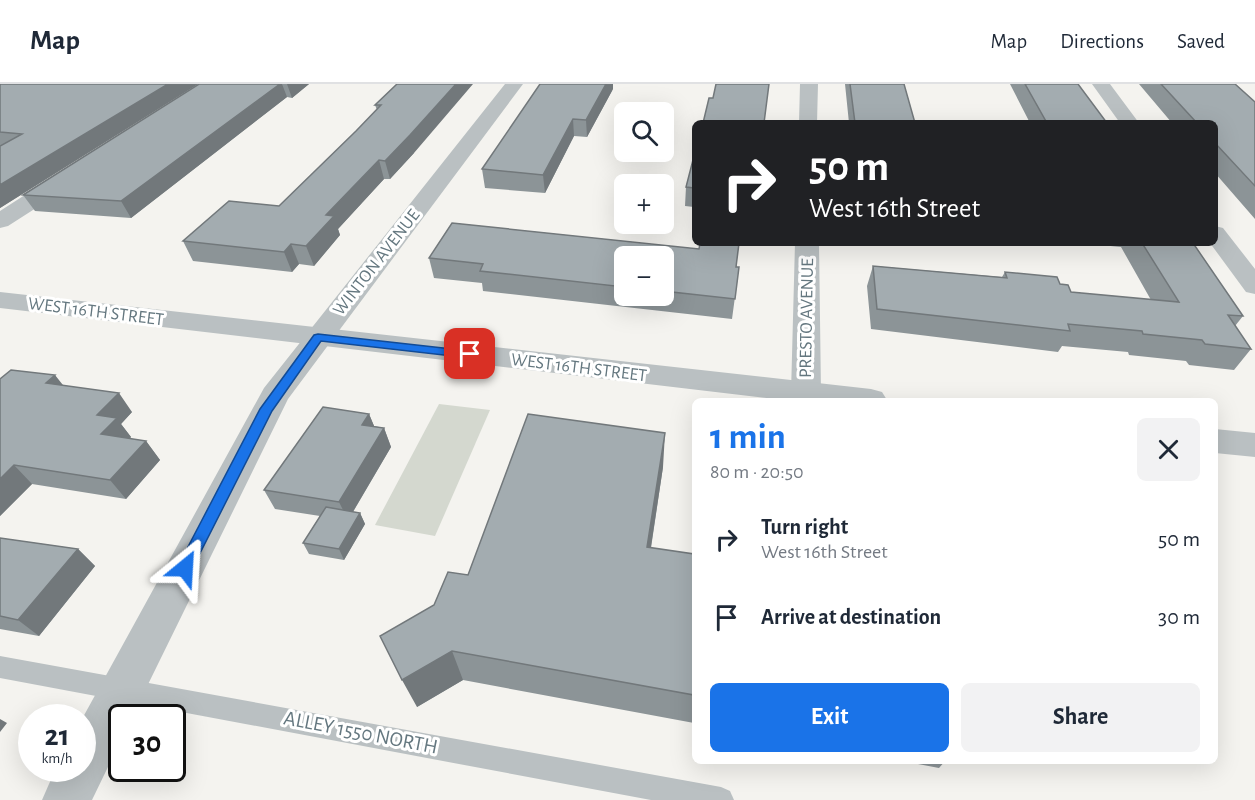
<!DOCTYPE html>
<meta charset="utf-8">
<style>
:root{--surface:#fff;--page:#f2f2f3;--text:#1f2937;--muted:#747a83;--line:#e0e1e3;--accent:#1a73e8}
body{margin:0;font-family:"Alegreya Sans",sans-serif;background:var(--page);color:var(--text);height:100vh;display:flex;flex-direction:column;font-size:22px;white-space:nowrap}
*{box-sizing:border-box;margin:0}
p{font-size:20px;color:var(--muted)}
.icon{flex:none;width:33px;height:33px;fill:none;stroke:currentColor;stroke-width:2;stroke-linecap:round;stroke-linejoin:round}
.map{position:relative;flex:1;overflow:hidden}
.details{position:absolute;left:692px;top:314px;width:526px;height:366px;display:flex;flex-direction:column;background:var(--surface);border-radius:9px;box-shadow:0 6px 24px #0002}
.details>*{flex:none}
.guide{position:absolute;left:692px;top:36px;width:526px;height:126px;border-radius:9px;box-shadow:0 6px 24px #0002;background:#202124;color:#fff;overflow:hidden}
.tools{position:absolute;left:614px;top:18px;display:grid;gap:12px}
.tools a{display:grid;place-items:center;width:60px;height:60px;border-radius:9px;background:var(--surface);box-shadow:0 6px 24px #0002;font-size:30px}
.speed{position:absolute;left:18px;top:620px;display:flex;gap:12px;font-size:30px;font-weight:700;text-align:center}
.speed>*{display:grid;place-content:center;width:78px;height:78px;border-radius:50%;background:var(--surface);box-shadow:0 6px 24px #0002;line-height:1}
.speed small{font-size:15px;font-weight:400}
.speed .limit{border:3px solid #111;border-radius:9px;background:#fff;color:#111}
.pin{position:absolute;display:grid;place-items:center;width:51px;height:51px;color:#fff;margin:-26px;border-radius:12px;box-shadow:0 3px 9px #0006}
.me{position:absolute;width:66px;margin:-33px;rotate:27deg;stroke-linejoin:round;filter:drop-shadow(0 0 4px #0008)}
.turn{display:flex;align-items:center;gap:21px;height:126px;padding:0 18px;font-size:27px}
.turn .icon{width:78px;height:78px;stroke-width:2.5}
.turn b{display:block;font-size:42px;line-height:51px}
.round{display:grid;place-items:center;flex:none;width:63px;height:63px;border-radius:9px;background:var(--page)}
.head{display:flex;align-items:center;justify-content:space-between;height:102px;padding:0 18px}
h1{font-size:36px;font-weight:700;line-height:45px;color:var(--accent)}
.primary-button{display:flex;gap:12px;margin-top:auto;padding:12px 18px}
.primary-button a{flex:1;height:69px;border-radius:9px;background:var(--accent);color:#fff;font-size:24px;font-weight:700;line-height:69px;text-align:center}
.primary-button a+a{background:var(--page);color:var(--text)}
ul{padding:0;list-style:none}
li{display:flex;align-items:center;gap:18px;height:78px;padding:0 18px}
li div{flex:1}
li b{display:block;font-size:22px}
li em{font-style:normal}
header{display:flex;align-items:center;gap:36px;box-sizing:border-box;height:84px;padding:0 30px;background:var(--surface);border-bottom:2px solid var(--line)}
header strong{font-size:28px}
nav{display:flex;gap:33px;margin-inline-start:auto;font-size:21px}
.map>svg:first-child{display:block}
.green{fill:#d4d8cf}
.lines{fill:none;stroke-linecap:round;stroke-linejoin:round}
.service{fill:#bac0c2;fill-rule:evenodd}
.minor{fill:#bac0c2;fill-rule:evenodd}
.tertiary{fill:#bac0c2;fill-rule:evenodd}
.wall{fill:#8c9497;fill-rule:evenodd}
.shaded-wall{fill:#72787b}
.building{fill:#a3acb0;stroke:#72787b;stroke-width:1.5}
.route{fill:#1a73e8;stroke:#114b97;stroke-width:1.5}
.labels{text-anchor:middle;stroke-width:6;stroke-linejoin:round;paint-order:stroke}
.street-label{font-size:18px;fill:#64777f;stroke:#fff}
.near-street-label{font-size:21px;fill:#64777f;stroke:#fff}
</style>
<header>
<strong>Map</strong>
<nav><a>Map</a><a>Directions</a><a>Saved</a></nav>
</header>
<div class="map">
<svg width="1255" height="716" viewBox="0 0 1255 716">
<rect width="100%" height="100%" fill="#f4f3ef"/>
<!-- green -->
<path class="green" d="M439 320 490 326 435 452 375 441Z"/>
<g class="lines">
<!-- service -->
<path class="service" d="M0 572 721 703 730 707 734 716H651L0 594Z"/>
<!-- minor -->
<path class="minor" d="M505 0H523L288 315 132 633H122V654L92 716H42L56 684H82V635L264 304Z
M800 0H818L817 39H799Z
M1092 0H1110L1139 39H1120Z
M67 88 75 89 78 94 75 99 8 142 0 144V127L59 89Z
M1215 142 1223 144 1255 185V210L1246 208 1210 159H1215Z
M795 159H819L821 309 817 316H795L791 309Z"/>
<!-- tertiary -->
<path class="tertiary" d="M0 208 871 305 882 308 887 316H784L0 224Z
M1215 345 1255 349V373L1215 369Z"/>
</g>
<!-- wall -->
<path class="wall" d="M0 0H198L0 124Z
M199 0H309L292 14 287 13 131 134 35 127 23 111Z
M397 0 414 69 390 95H384L338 145 340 151 314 182 299 180 292 188 193 177 183 157 279 122 356 47 377 26 375 21Z
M845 0H904L915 39H849Z
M1010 0H1078L1107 39H1030Z
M1139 0H1235L1255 18V135L1215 89V39H1172Z
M613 5 587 53 574 52 545 109 485 104 482 85Z
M694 72V123L685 122 686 103Z
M452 139 699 165 700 159H739L736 183H739L732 235 483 207 482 199 434 194 429 174ZM624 172H663V212H624Z
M1099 159H1193L1243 232 1235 242 1251 265 1234 286 1189 281 1186 277 1129 271 1128 268 1062 262 1058 268 871 245 867 202 873 182 1002 193 1005 188 1060 200 1071 208 1151 216 1121 163 1100 161Z
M0 295 63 301 132 328 121 340 131 353 129 355 146 357 160 376 126 415 32 400 0 432Z
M369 330 374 342 384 344 391 363 353 428 360 429 365 440 344 476 309 470 303 459 320 432 275 425 264 406Z
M663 383 651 464 694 470V639L463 596 417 623 434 521 468 491Z
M0 454 78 465 95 482 39 552 0 545Z
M897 676H946L939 684Z"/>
<!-- shaded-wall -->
<path class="shaded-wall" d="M168 0H198L0 124V101Z
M280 0H282L287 13 131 134 121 117Z
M287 0H309L292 14Z
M456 0H473L414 69 390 95 385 77Z
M606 0H613V5L587 53 586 36Z
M573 35 574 52 545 109 543 91Z
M379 76 384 95 338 145 340 151 314 182 306 162 326 131Z
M291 160 299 180 292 188 284 168Z
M55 291 70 310 46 299Z
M119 309 132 328 121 340 131 353 116 369 101 350 97 331Z
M369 330 377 349 362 341Z
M384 344 391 363 348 436 339 418Z
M665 349 663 383 646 495 647 463Z
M146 357 160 376 126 415 110 396Z
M14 381 32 400 0 432V395Z
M360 429 365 440 344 476 339 465Z
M78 465 95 482 39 552 18 536Z
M452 567 463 596 417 623 402 596Z
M0 635 7 639 0 648Z"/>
<!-- building -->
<path class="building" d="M0 0H168L0 101V62L22 50 0 48Z
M199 0H280L121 117 23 111Z
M397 0H456L410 51 385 77 379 76 326 131 334 132 306 162 291 160 284 168 183 157 229 117 279 122 356 47 381 21H375Z
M540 0H606L586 36 573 35 543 91 482 85Z
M716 0H769L764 39H703L709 14H713Z
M850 0H904L915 39H855Z
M1025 0H1078L1107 39H1047Z
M1161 0H1235L1255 18V102L1215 59V39H1197Z
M694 72V104L686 103Z
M452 139 699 165 700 159H739L736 183H739L735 215 663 207V172H624V203L480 187 483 180 429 174Z
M1142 159H1193L1243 232 1228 231 1251 265 1205 260 1202 256 1143 250 1142 247 1068 240 1070 247 877 225 873 182 1007 194 1005 188 1057 193 1060 200 1068 201 1071 208 1179 218Z
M11 286 55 291 46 299 119 309 97 331 117 334 101 350 146 357 110 396 14 381 0 395V295Z
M323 323 369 330 362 341 384 344 339 418 264 406Z
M528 330 665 349 647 463 694 470V611L452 567 402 596 380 552 434 521 448 488 468 491Z
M326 423 360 429 339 465 303 459Z
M0 454 78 465 18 536 0 532Z"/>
<!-- route -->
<path class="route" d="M318 250 470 267 476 270 470 274 321 257 272 327 190 489 185 491 179 489 177 484 179 480 260 325 314 251Z"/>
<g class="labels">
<!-- street labels -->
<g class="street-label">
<text transform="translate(376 178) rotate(-52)" y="6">WINTON AVENUE</text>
<text transform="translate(96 227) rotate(7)" y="6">WEST 16TH STREET</text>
<text transform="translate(806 234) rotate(-89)" y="6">PRESTO AVENUE</text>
<text transform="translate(579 283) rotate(7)" y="6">WEST 16TH STREET</text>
</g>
<!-- near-street labels -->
<g class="near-street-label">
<text transform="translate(361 648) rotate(11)" y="7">ALLEY 1550 NORTH</text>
</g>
</g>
</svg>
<div class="tools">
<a><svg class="icon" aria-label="search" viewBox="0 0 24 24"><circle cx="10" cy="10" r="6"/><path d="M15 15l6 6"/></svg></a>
<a>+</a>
<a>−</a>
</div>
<div class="speed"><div>21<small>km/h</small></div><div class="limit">30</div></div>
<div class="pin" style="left:470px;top:270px;background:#d93025"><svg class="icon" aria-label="arrive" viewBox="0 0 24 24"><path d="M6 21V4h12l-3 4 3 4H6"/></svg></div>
<svg class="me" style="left:185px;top:484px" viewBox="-20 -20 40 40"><path d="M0-17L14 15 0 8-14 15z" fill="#1a73e8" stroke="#fff" stroke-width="4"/></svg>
<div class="guide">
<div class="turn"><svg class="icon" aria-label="right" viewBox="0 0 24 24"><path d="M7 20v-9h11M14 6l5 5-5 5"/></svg><div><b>50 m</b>West 16th Street</div></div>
</div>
<section class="details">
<div class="head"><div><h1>1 min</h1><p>80 m · 20:50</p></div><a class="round"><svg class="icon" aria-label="close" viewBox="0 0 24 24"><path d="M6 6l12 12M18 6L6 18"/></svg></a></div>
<ul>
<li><svg class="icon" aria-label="right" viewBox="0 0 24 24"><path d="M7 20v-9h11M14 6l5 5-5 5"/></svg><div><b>Turn right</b><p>West 16th Street</p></div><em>50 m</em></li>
<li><svg class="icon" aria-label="arrive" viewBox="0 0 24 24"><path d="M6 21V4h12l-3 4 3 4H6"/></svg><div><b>Arrive at destination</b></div><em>30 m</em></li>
</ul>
<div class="primary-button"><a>Exit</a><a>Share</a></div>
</section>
</div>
